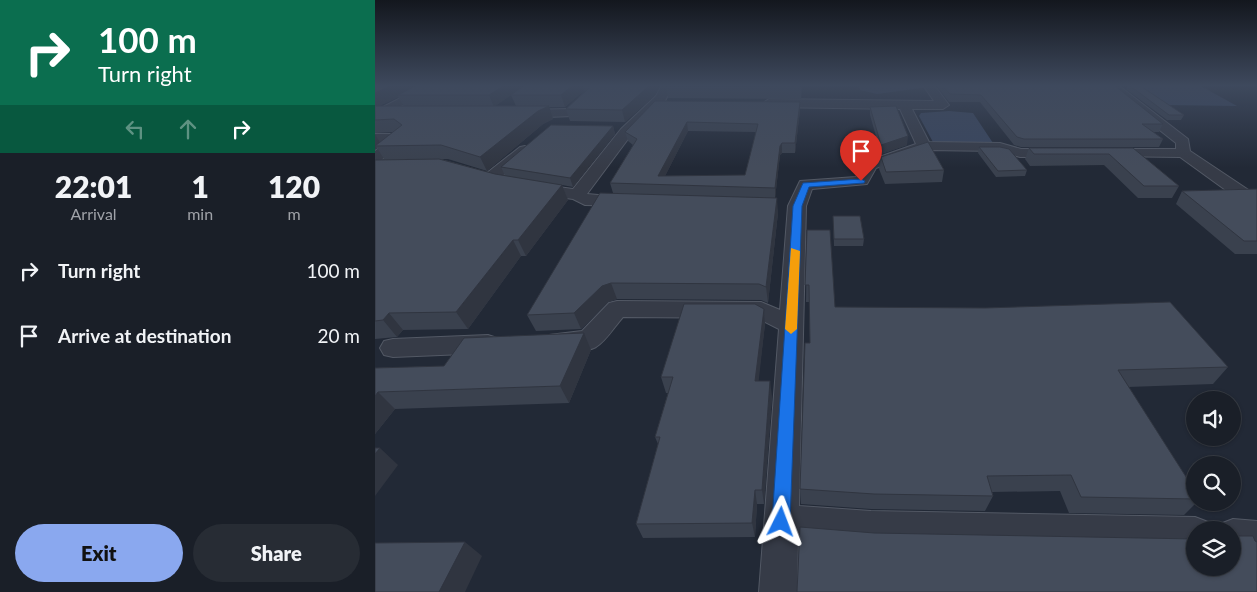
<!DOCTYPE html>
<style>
:root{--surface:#1a1f28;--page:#272c34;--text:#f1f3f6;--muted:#9fa2a8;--line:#383d45;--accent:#8aa8ef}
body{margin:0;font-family:Lato,sans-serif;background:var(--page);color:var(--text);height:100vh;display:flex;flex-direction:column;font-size:19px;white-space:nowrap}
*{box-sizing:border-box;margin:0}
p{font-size:16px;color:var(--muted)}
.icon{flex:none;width:28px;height:28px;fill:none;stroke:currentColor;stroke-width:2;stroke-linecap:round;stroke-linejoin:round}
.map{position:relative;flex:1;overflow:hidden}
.side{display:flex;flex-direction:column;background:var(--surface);width:375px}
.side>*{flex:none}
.guide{background:#0b6e4f;color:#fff;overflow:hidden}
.buttons{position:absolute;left:811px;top:391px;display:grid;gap:10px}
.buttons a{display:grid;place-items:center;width:55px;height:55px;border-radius:50%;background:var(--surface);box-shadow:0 1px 4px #0004,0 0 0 1px var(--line);font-size:25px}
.pin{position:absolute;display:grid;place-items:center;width:42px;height:42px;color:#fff;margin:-51px -21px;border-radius:50% 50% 50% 0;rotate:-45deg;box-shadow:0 0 5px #0007}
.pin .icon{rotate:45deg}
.me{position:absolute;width:55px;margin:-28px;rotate:3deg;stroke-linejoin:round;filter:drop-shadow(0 0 4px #0008)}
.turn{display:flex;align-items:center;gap:18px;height:105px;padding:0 15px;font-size:22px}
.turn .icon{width:65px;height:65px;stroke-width:2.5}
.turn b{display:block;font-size:35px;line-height:42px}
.lanes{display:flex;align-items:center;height:48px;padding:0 15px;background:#0003;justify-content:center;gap:25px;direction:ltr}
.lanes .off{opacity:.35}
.eta{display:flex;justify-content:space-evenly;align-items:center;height:85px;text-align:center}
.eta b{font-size:30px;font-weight:800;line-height:35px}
.cta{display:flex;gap:10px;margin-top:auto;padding:10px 15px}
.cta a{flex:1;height:58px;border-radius:30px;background:var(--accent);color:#111;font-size:20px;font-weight:800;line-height:58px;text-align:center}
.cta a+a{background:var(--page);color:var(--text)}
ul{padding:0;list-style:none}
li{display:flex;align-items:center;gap:15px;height:65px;padding:0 15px}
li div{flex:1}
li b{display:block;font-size:19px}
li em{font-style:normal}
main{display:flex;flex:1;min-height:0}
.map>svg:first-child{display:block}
.water{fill:#39465f}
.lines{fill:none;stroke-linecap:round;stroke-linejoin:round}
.minor-casing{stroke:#535965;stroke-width:2}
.minor{fill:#363b47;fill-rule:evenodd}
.wall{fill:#3a414e;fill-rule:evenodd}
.shaded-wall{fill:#303540}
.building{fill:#444c5b;stroke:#303540;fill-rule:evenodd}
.route{fill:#1a73e8;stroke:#114b97}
.slow{fill:#f59e0b}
</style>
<main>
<section class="side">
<div class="guide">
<div class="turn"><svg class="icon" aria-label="right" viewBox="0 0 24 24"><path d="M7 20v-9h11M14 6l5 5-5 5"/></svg><div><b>100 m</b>Turn right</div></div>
<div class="lanes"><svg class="icon off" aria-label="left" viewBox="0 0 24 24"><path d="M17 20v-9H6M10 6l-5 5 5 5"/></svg><svg class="icon off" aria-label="ahead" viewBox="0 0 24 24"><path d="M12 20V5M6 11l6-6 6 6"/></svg><svg class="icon" aria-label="right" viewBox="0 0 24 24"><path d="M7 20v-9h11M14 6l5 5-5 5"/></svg></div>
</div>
<div class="eta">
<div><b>22:01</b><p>Arrival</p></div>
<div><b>1</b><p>min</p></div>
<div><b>120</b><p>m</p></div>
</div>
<ul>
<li><svg class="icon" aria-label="right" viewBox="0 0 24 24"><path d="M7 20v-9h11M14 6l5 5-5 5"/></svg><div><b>Turn right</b></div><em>100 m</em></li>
<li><svg class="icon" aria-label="arrive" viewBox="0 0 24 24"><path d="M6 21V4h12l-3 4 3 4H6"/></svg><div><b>Arrive at destination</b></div><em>20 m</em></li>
</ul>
<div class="cta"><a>Exit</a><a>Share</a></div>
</section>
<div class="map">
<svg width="882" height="592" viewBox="0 0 882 592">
<rect width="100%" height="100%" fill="#222936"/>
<!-- water -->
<path class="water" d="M484 85H550L553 87 502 94 485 90Z
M756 85H824L862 106 789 105Z
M574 111 598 113 618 143 559 144 544 116 546 113Z"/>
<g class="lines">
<defs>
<path id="minor" d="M51 85H65L0 120V111Z
M287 85H298L290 101 256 135 212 194 257 198 260 202 257 206 210 205 198 199 155 193 153 189 155 185 161 184 198 189 246 129 281 96Z
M548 85H559L574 105 568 109H537L554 142 625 143 646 149H682L689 153 682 157H645L624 151 551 150 501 168 492 184 437 189 431 206 424 506 496 511 820 517 833 522 836 530H820V553L496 547 423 541 422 592H384L404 329 382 318 248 317C240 326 231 341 221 347 210 353 186 351 174 347L171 341 174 335 207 331 234 303 242 301 386 302 405 310 413 206 425 181 481 177 490 162 541 144 525 109 394 107 388 103 394 99 559 101Z
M732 85H743L813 139 815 151 875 191 878 195 875 199H863L805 157 729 156 727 153 734 149H801V143L739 94Z
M194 109 198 110 200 113 198 116 145 118 139 114 145 110Z
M0 134H26L33 138 5 161 0 163V151L12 142H0Z
M150 146 157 150 155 153 120 182H108L106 179 108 176 145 147Z
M113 335 122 338 126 344 122 350 113 353 18 357 9 355 5 348 9 341 18 339Z
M858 519 882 521V557L858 555V530H843L845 524Z"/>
</defs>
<!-- minor casing -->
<use href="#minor" class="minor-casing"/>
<!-- minor -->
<use href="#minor" class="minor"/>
</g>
<!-- wall -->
<path class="wall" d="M0 85H286L280 95 250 122 195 121 191 109 209 92 205 94 190 107H174L178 119 168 124 112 171 73 159H66L120 174 130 176 126 167 238 126 240 134 198 187 187 185 193 200 151 256H146L93 329 28 330 22 337 0 339V160L9 159 2 148 0 149V134L5 142 18 132 0 133ZM136 95 141 106H120ZM23 97 29 106H4Z
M427 85 426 99 293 98 291 86Z
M561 85H739L788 124 784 132H778L788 139 784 147H646L639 145 605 102H574Z
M753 85H764L809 115 806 120H792L751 89Z
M280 101 425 110 420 153H407L405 155 400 198 403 213 393 303 386 300 242 299 233 302 206 329 161 331 152 315 238 193 235 183 258 145 253 141 250 132ZM313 131 381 132 370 175 290 176Z
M495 107 532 145 506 154 495 115Z
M604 147 652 170 650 176 621 177 603 153Z
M654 148H758L804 186 797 198H763L729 165 655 166 650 159Z
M506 157 569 170 567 182 510 184 504 169Z
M882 189V254H860L801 204 807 191Z
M458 216 489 239 488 246H459Z
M432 230 460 307 853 367 838 384 753 387 820 491V502H822L809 515 694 513 685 491 617 492 618 496 610 511 496 509 426 504 425 489 435 343 434 302H431Z
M389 309 390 324 383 381 397 396 389 504H382L380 537 268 538 261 524 283 444 280 437 293 393H291L286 377Z
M216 350 194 403 20 409 0 434V368L69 366Z
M841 521 847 530H831Z"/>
<!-- shaded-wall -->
<path class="shaded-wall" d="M18 85H48L23 95V97L4 106 0 110V93Z
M130 85H158L143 90 119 107 114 95Z
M198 85H207L210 92 205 94 190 107 186 95Z
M275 85H286L280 95 250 122 247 110Z
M426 85H427L426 99Z
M425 102V110L420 153V143Z
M174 106 178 119 168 124 112 171 105 157 163 111Z
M312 122 313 131 286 184 283 176Z
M238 126 240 134 198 187 195 178Z
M0 134 6 144 0 146 2 148 0 149Z
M533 136 532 145 506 154V145Z
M407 143V153L405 155 400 199V188L405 146Z
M187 185 193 200 151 256 143 240Z
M402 198 403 213 393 303 391 287Z
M138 240 146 256 93 329 81 312Z
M236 283 242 299 233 302 206 329 199 313 227 286Z
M389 309 390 324 382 396 380 381Z
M14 313 28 330 22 337 8 320Z
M209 333 216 350 194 403 185 386Z
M395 381 397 396 389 504 387 490Z
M3 392 20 409 0 434V396Z
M5 448 23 465 0 496V454Z
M380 490 382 504 380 537 377 523Z
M90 542 107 556 90 592H64Z"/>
<!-- building -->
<path class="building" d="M0 85H18L0 93Z
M42 85H130L114 95H23Z
M152 85H198L186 95H136L148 86Z
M213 85H275L247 110 191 109 214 88Z
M292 85H426V87L291 86Z
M567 85H739L788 124H767L788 139H649L642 137 606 95 575 94Z
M754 85H764L809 115H794Z
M280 101 425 102 420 143H407L405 146 400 188 235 183 262 139 250 132ZM312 122 383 124 370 175 283 176Z
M0 106H174L163 111 105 157 66 145 0 146 27 125 19 119 0 120Z
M521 106 533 136 506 145 495 107Z
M176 125 238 126 195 178 126 167Z
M553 142 569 170 511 172 506 157Z
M604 147H625L634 149 652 170 623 171Z
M654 148H758L804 186H769L734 154H659Z
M64 159 120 174 187 185 143 240H138L81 312 14 313 8 320 0 321V160Z
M882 189V241H869L807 191Z
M225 193 402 198 391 287 384 284 236 283 227 286 199 313 152 315Z
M458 216H485L489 239H459Z
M432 230H455L460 307 610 308 795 302 853 367 743 370 820 491V499L706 497 696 475 612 476 618 496 499 494 425 489 430 343H435L434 285H430Z
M309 304H380L389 309 380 381H395L387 490H380L377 523 261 524 285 437H280L298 377H286Z
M209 333 185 386 3 392 0 396V368L69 366 89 338Z
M0 448H5L0 454Z
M841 521 847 530H841Z
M425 527 499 533 820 539V568H858V536H878L880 541 882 542V592H422Z
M90 542 64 592H0V543Z"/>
<!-- sky -->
<linearGradient id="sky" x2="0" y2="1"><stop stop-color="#13171e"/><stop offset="0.51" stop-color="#3e495d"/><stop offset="1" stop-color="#3e495d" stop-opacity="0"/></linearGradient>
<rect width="882" height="168" fill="url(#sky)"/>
<!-- route -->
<path class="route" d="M486 179 490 181 489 183 434 187 427 206 415 522 412 528 406 531 400 528 397 522 418 206 428 183Z"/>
<!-- slow -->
<path class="slow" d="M416 248 425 251 422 329 416 334 410 329Z"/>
</svg>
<div class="buttons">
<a><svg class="icon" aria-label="sound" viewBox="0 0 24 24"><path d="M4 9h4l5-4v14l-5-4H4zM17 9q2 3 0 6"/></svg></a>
<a><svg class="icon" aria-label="search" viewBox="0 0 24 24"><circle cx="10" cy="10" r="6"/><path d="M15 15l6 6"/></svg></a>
<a><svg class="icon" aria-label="layers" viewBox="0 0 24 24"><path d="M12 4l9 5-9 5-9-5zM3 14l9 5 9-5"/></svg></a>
</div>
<div class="pin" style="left:486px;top:181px;background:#d93025"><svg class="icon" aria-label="arrive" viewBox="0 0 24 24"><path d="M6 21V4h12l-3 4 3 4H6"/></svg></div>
<svg class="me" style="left:406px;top:522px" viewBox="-20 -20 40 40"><path d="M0-17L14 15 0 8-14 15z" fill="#1a73e8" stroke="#fff" stroke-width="4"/></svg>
</div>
</main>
